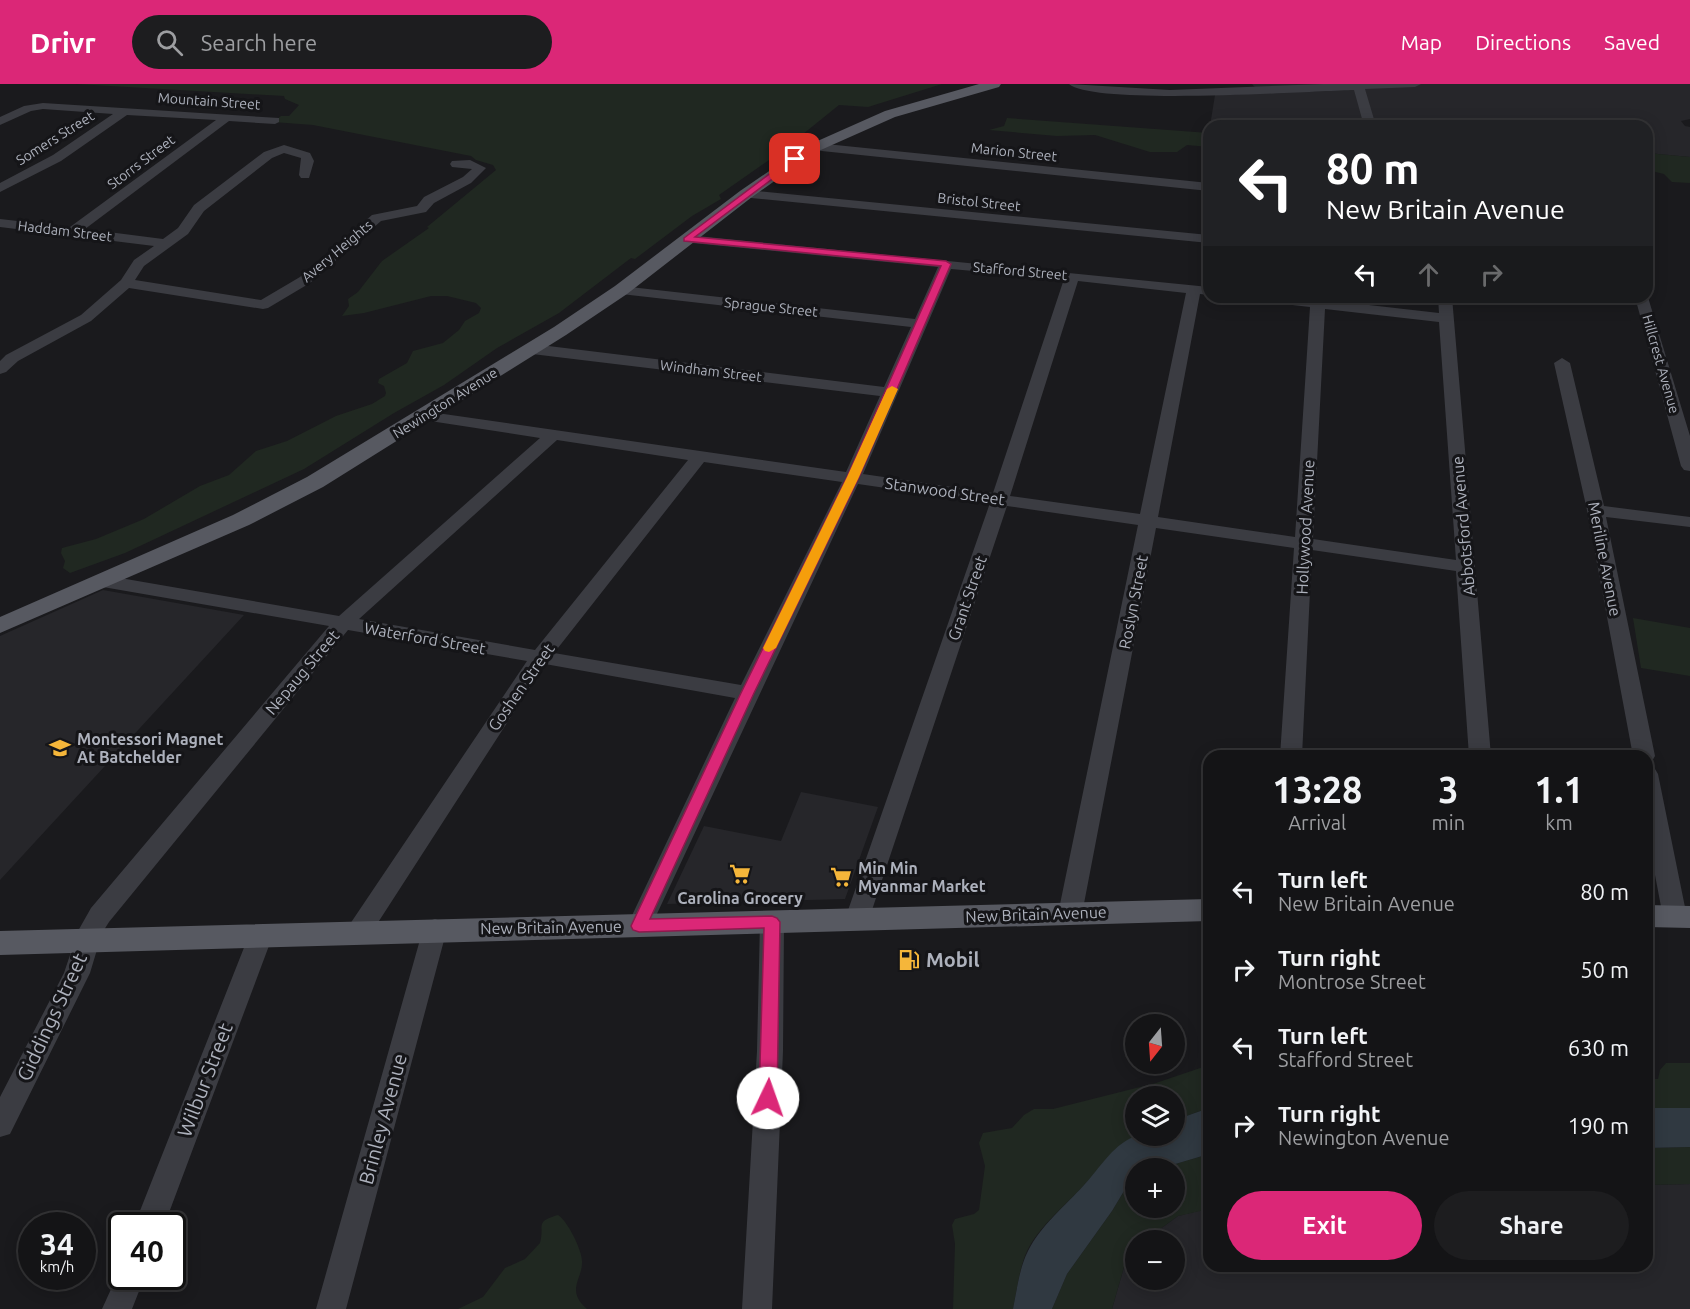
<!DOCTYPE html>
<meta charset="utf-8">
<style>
:root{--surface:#141416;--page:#1d1d1f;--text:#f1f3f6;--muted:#9d9ea1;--line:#333335;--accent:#db2777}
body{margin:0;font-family:Ubuntu,sans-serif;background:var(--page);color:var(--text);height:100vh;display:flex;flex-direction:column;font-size:22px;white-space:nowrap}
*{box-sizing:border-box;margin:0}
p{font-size:20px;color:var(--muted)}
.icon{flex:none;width:33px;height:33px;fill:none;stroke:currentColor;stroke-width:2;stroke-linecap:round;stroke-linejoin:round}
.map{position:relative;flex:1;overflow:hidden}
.panel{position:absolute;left:1203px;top:666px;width:450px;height:522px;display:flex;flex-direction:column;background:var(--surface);border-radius:18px;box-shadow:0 3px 15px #0003,0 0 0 2px var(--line)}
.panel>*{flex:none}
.hud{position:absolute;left:1203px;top:36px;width:450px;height:183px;border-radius:18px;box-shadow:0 3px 15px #0003,0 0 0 2px var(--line);background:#202124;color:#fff;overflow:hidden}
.needle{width:39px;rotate:197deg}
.controls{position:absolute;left:1125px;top:930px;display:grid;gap:12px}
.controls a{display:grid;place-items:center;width:60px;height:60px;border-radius:50%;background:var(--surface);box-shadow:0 3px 15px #0003,0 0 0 2px var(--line);font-size:30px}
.speed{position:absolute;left:18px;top:1128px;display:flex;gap:12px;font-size:30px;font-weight:700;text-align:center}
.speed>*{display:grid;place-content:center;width:78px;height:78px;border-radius:50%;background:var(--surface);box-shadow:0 3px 15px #0003,0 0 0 2px var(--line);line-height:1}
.speed small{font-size:15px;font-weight:400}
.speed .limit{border:3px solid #111;border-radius:9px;background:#fff;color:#111}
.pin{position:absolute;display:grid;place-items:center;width:51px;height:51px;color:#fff;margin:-26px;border-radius:12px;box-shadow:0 3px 9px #0006}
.me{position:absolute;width:66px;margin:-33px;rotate:3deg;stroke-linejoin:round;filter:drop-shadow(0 0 4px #0008)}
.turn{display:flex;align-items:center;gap:21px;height:126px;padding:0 24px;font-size:27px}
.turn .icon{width:78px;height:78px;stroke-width:2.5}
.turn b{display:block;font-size:42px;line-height:51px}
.lanes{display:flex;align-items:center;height:57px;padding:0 24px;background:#0003;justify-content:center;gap:30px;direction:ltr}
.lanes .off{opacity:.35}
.eta{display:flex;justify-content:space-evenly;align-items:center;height:102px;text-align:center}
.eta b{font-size:36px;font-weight:700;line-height:42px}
.cta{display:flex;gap:12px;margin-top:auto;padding:12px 24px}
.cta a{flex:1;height:69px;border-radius:36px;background:var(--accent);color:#fff;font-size:24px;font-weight:700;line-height:69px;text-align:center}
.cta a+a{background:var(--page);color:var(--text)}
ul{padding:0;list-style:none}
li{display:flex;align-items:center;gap:18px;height:78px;padding:0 24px}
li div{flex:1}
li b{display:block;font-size:22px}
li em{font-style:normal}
header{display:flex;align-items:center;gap:36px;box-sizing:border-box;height:84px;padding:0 30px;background:var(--accent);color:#fff}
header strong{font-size:28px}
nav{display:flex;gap:33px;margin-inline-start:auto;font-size:21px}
.search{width:420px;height:54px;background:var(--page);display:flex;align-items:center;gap:15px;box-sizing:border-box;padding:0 21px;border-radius:33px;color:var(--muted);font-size:22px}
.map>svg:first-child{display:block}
.built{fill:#26262a}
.green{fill:#202821}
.water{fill:#303941}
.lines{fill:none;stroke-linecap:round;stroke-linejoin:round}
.minor{fill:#3b3c42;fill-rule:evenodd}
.major{fill:#575961;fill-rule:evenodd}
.route{fill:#db2777;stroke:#8e194d;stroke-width:1.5}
.slow{fill:#f59e0b}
.labels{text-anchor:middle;stroke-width:6;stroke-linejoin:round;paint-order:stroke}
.far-street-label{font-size:14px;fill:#adb1bc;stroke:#151518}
.street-label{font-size:16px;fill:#adb1bc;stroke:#151518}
.poi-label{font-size:16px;font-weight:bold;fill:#adb1bc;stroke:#151518;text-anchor:start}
.near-poi-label{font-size:20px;font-weight:bold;fill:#adb1bc;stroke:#151518;text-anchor:start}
.near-street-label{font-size:20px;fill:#adb1bc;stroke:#151518}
</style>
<header>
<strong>Drivr</strong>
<div class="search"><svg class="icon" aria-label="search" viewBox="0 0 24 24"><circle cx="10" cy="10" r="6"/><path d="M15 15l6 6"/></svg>Search here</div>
<nav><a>Map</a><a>Directions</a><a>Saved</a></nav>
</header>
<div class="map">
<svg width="1690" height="1225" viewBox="0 0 1690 1225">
<rect width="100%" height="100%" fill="#1a1a1d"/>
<!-- built -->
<path class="built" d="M1252 0H1690V35L1681 37 1685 42 1690 43V73L1647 69V42H1210L1215 11 1260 9Z
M103 506 244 531 0 796V552Z
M801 708 878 723 845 815 667 820 704 742 781 757Z
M1690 1100V1225H1112L1128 1169 1135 1163 1136 1196H1174V1156H1145L1178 1132 1202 1126 1209 1125V1182H1647V1101Z"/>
<!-- green -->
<path class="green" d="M76 0H942L868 23 839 21 782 67 719 111 721 115 692 132 635 175 631 174 559 229 497 264 444 301 394 329 304 385 125 469 70 489 63 484 65 477 61 469 62 464 96 455 144 435 200 402 229 391 256 367 287 357 336 332 372 320 385 312 386 309 384 302 378 299 379 295 407 279 413 267 443 259 459 246 465 237 479 229 481 224 476 219 447 212H431L364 229 342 232 349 222 348 215 358 208 382 177 429 144 427 143 496 86 493 81 476 76 471 72 313 41 273 38 281 32H289L299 21 285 15 284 12Z
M1007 34 1209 49V63L1187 61 1177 68H1150L1095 51 1057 52 989 46 1004 42Z
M1647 69 1690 73V99L1672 98 1664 90 1647 86Z
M1633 534 1690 544V592L1641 584Z
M1666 979H1690V1024H1647V995H1658L1660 986Z
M1209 981V1024L1175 1036 1174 1012H1136L1137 1052C1113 1062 1102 1083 1084 1101 1065 1122 1040 1141 1027 1167 1019 1185 1017 1206 1013 1225H953L955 1160 952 1141 955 1135 974 1130 979 1126 985 1082 979 1059 983 1049 1012 1044 1024 1031 1034 1025H1053L1156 999Z
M1690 1063V1100L1647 1101V1064Z
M1209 1070V1125L1178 1132 1145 1156H1136L1135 1163 1128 1169 1112 1225H1052L1067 1190 1112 1127 1124 1107 1135 1096 1136 1124H1174V1084H1162Z
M558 1131C567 1136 582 1166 582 1177 583 1195 565 1206 587 1225H458L483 1213 505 1184 525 1175 540 1159C545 1141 534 1138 558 1131Z"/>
<!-- water -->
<path class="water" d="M1209 1024V1070L1162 1084H1136L1135 1096 1124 1107 1112 1127 1067 1190 1052 1225H1013C1017 1206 1019 1185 1028 1167 1041 1141 1065 1122 1084 1101 1100 1084 1111 1063 1133 1053 1144 1048 1162 1052 1174 1052L1175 1036Z
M1647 1024H1690V1063L1647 1064Z"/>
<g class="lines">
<!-- minor -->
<path class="minor" d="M1069 0 1170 6 1323 0H1421L1415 3 1365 5 1376 42H1364L1354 6C1310 7 1095 22 1069 0Z
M43 19 279 34V38L275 40 229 37 85 145 163 155 178 144 194 121 264 68 284 61 310 69 314 77 309 94H301L299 91 301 74 284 69 272 74 204 127 188 150 144 182 135 196 261 216 300 193 372 131 417 122 424 113 463 93 472 85 452 83 450 80 452 77 470 76 486 84 471 99 434 119 426 128 381 137 310 199 268 224 263 225 129 204 91 237 18 277 6 288 0 290V277L6 271 81 231 121 196 134 176 154 162 0 143V135L70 143 216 36 127 31 61 77 0 108V99L53 71 113 30 43 25 31 27 0 41V33L24 22Z
M816 59 1209 99V107L812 66V60Z
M746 106 1209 151V159L741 113 740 110Z
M687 151 1209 203V211L1200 210 1158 433 1295 453 1310 223 1257 217 1250 213H1325V216L1439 229 1438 213H1452L1491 672H1469L1456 487 1312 466 1302 672H1280L1294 464 1156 444 1082 830 1079 837 1070 839 1061 837 1058 830 1138 441 1007 422 869 835 866 842 857 844 848 842 845 835 990 419 858 400 648 849 639 852 630 849 627 842 735 614 545 580 368 854 359 857 350 854 347 847 350 840 527 577 348 546 109 838 102 849 90 889 10 1050 0 1053V1013L64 889 78 847 91 824 329 542 103 503 96 501 93 497 96 493 103 491 339 532 540 354 417 335 415 332 417 329 423 327 846 388 880 312 532 270 524 265 532 260 884 303 911 243 621 210 614 206 621 202 915 235 938 183 682 158 680 155 682 152ZM951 185 1064 195 993 409 863 390ZM1078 197 1186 209 1140 430 1010 412ZM1325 225 1439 238 1456 476 1313 455ZM557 356 688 376 535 566 359 535ZM704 378 842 398 741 601 554 569Z
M1647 210 1690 352V387L1684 386 1681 382 1635 213H1647Z
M1562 274 1570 279 1604 422 1690 433V443L1606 433 1655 672 1652 677 1647 679V672H1633L1587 426 1554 279Z
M1647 682 1655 685 1658 690 1687 833 1684 840 1675 842 1666 840 1663 833 1647 749Z
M772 829 781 831 784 838 783 967 772 1225H742L757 967 760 838 763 831Z
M435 835 444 838 447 845 346 1225H316L423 845 426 838Z
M261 841 270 844 273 851 164 1142H134L249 851 252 844Z
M122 1181V1192H145L132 1225H102Z"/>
<!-- major -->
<path class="major" d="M979 0H1001L999 3 895 33 814 69 752 113 627 210 566 251 323 403 249 441 0 549V533L233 431 307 393 554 243 615 202 740 107 804 63 885 27Z
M1209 815V837L0 871V847Z
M1647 821 1690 822V844L1647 843Z"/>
</g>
<!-- route -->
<path class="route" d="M792 73 799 75 695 153 946 177 951 180 859 393 754 609 650 835 772 832 777 834 780 838 777 1014 774 1019 768 1021 761 1019 759 1014 764 844 639 848 633 846 631 842 741 609 847 393 941 182 684 157V154Z"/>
<!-- slow -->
<path class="slow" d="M892 302 898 305 859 393 776 564 769 568 765 567 763 564 847 393 887 305Z"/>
<!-- icons -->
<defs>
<symbol id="school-bare" viewBox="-9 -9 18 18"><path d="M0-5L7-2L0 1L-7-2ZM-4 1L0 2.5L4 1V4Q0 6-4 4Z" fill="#f5b63a" stroke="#151518" stroke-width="2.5" paint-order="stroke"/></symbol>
<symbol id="supermarket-bare" viewBox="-9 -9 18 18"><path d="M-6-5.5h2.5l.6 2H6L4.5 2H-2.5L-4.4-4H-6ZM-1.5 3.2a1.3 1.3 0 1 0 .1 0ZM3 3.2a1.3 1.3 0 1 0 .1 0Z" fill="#f5b63a" stroke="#151518" stroke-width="2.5" paint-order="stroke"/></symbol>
<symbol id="fuel-bare" viewBox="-9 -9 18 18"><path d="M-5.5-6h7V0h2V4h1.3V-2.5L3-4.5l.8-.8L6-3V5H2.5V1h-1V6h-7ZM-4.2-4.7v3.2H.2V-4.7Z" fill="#f5b63a" stroke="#151518" stroke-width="2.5" paint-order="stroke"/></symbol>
</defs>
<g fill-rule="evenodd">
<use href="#school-bare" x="45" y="649" width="30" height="30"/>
<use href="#supermarket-bare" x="725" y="775" width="30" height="30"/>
<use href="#supermarket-bare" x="826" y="778" width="30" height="30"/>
<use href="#fuel-bare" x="894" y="861" width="30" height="30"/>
</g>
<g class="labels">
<!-- far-street labels -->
<g class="far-street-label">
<text transform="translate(209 17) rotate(4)" y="5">Mountain Street</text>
<text transform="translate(55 54) rotate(-32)" y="5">Somers Street</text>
<text transform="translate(1014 68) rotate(6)" y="5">Marion Street</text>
<text transform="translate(141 78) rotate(-37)" y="5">Storrs Street</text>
<text transform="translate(979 118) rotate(6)" y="5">Bristol Street</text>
<text transform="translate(65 147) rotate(7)" y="5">Haddam Street</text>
<text transform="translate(337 167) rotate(-40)" y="5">Avery Heights</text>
<text transform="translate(1020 187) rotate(5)" y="5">Stafford Street</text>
<text transform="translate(771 223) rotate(6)" y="5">Sprague Street</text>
<text transform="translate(1661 280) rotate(74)" y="5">Hillcrest Avenue</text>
<text transform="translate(711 287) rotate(7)" y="5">Windham Street</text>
<text transform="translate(445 319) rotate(-32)" y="5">Newington Avenue</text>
</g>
<!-- street labels -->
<g class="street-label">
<text transform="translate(945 407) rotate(8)" y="6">Stanwood Street</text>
<text transform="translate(1463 442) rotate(-95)" y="6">Abbotsford Avenue</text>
<text transform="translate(1305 443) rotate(-87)" y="6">Hollywood Avenue</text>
<text transform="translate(1605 475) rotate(79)" y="6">Meriline Avenue</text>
<text transform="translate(967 514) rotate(-71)" y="6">Grant Street</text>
<text transform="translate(1133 518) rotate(-79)" y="6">Roslyn Street</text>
<text transform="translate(425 554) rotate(10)" y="6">Waterford Street</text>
<text transform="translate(302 588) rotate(-50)" y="6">Nepaug Street</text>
<text transform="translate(521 603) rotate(-55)" y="6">Goshen Street</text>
<text transform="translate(1036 830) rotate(-2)" y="6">New Britain Avenue</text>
<text transform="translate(551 843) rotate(-1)" y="6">New Britain Avenue</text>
</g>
<!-- poi labels -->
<g class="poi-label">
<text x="77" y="661">Montessori Magnet<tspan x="77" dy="18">At Batchelder</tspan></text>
<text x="858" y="790">Min Min<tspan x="858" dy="18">Myanmar Market</tspan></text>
<text x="740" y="820" text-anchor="middle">Carolina Grocery</text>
</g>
<!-- near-poi labels -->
<g class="near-poi-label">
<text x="926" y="883">Mobil</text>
</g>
<!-- near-street labels -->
<g class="near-street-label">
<text transform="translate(52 933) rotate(-65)" y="7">Giddings Street</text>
<text transform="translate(205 996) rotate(-69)" y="7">Wilbur Street</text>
<text transform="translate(383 1035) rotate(-75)" y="7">Brinley Avenue</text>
</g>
</g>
</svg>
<div class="controls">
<a><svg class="needle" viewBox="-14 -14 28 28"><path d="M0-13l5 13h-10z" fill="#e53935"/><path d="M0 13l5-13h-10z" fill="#9d9ea1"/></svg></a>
<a><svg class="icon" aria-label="layers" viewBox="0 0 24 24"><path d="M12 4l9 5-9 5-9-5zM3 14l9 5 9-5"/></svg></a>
<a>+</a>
<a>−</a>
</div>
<div class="speed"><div>34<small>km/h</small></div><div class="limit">40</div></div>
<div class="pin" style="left:795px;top:75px;background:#d93025"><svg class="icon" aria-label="arrive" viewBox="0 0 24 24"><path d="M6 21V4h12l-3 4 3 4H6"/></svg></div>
<svg class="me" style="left:768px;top:1014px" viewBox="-20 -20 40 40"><circle r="19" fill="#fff"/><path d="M0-13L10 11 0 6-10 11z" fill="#db2777"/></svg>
<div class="hud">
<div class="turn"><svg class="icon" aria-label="left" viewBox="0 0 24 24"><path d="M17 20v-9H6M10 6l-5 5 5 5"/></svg><div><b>80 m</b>New Britain Avenue</div></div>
<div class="lanes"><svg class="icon" aria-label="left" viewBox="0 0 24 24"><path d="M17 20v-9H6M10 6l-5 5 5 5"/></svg><svg class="icon off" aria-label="ahead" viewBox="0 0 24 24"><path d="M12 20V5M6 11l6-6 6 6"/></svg><svg class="icon off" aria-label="right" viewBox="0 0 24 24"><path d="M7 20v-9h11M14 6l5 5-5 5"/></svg></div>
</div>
<section class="panel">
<div class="eta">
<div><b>13:28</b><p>Arrival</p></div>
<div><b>3</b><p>min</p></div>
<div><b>1.1</b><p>km</p></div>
</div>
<ul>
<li><svg class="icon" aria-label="left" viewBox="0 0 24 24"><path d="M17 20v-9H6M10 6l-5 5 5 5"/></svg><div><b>Turn left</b><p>New Britain Avenue</p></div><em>80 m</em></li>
<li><svg class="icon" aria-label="right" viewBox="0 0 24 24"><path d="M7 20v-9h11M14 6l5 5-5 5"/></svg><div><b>Turn right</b><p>Montrose Street</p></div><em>50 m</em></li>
<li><svg class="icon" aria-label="left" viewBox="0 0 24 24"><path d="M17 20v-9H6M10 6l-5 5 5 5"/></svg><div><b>Turn left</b><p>Stafford Street</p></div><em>630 m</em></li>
<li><svg class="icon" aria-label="right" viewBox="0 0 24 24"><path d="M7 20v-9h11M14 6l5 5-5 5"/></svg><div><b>Turn right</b><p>Newington Avenue</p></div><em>190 m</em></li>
</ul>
<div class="cta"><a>Exit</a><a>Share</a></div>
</section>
</div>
